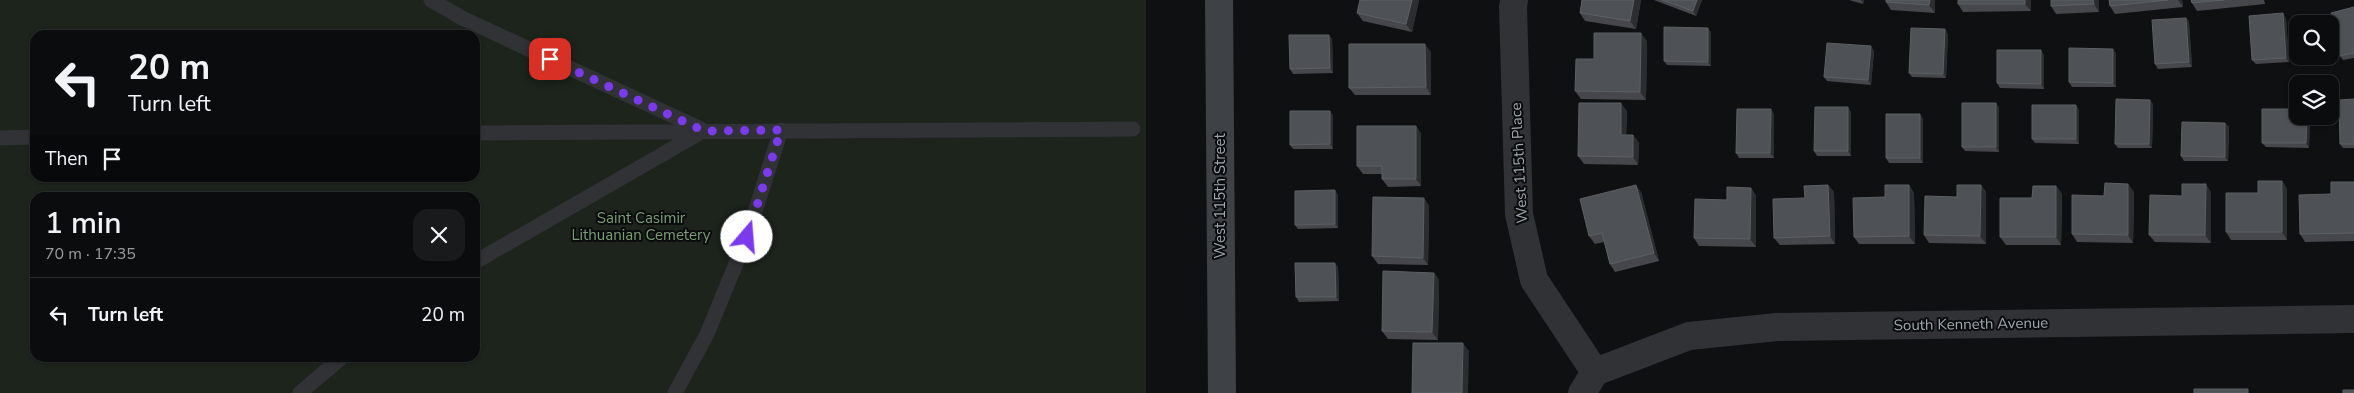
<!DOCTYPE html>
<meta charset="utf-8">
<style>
:root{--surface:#0b0c0d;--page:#191a1b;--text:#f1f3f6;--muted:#9a9b9d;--line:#2b2c2e}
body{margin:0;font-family:"Nunito Sans",sans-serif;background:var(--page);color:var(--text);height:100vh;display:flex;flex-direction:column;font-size:19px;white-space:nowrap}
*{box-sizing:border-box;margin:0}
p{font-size:16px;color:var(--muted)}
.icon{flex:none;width:28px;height:28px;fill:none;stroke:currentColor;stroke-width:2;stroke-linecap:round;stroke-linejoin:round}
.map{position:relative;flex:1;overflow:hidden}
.details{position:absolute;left:30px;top:192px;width:450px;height:170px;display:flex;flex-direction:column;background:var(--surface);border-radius:15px;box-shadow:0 1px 4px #0004,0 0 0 1px var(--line)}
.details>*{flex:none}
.top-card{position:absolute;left:30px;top:30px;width:450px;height:152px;border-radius:15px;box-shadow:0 1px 4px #0004,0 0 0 1px var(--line);background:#0b0c0d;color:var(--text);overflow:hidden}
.tools{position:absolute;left:2289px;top:15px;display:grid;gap:10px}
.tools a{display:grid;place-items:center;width:50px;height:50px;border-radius:10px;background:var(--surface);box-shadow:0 1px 4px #0004,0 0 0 1px var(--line);font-size:25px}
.pin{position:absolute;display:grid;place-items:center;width:42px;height:42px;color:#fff;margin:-21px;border-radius:10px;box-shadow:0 2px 8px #0006}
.me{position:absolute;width:55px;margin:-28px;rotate:18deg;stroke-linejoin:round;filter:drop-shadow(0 0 4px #0008)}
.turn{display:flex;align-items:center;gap:18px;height:105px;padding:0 15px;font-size:22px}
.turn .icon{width:65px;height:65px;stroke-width:2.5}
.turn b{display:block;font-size:35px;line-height:42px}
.then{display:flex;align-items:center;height:48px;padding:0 15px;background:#0003;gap:10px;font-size:19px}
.round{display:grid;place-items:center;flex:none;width:52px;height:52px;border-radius:15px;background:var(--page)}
.headline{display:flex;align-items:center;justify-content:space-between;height:85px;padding:0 15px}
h1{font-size:30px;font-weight:600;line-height:38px}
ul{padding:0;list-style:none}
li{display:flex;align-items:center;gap:15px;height:75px;padding:0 15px;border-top:1px solid var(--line)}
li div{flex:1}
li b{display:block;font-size:19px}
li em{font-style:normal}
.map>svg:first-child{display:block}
.green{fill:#1c241c;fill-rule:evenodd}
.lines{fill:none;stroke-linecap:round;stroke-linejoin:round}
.lane{stroke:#303236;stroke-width:15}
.street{stroke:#303236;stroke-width:28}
.secondary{stroke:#3e4246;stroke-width:28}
.wall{fill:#45474c}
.shaded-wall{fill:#2b2d30}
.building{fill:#4e5257;stroke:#5b6065}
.route{stroke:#7c3aed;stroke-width:9;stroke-dasharray:0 16.2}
.labels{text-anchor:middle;stroke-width:4;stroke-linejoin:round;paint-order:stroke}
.street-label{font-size:15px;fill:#9fa9b3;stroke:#0a0b0c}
.park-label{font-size:15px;fill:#7a9f75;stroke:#0a0b0c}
</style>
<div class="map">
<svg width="2354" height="393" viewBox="0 0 2354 393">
<rect width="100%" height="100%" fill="#0f1011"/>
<!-- green -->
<path class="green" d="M0 0H1146V393H0ZM35 35H475V178H35ZM35 198H475V358H35Z"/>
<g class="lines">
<!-- lane -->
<path class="lane" d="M431 0 462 18 701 129
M475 133 1133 129
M0 138 35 137
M475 262 703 131
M300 393 341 358
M675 393 707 334 747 237 781 130"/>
<!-- street -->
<path class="street" d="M1514 0 1513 7 1519 214 1534 280 1595 372 1582 393
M1595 372 1689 336 1777 327 2354 319"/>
<!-- secondary -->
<path class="secondary" d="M1219 0 1222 393"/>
</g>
<!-- wall -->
<path class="wall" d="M1419 0 1412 32 1363 21 1357 13Z
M1582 0H1641L1636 29 1585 21 1580 13Z
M1654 0H1702L1696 16Z
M1849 0H1864L1863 4Z
M1886 0H1935V13L1891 10 1886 2Z
M1958 0H2031V11L1963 12 1958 4Z
M2051 0H2099V12L2056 14 2051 6Z
M2109 0H2182L2183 7 2115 14 2110 6Z
M2191 0H2264L2265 4 2197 11 2192 3Z
M2354 7V58L2343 60 2340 56Z
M2186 18 2189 22 2192 67 2158 69 2155 64Z
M2286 18 2289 62 2256 64 2252 60Z
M1711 32V66L1667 65 1664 61Z
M1948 34 1946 78 1912 77 1909 73Z
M1332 39 1333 73 1293 74 1290 69Z
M1647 41 1646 100 1581 99 1575 91 1594 59Z
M1874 51 1871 85 1827 81 1824 77Z
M1431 52V95H1355L1349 88Z
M2116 53V87H2072L2069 82Z
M2044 55V89L2000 88 1997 83Z
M2354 99V148H2343L2340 144Z
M2153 104 2152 148H2118L2115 144Z
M2076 105 2079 110V144L2035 143 2032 139Z
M1999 107V152L1965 151 1962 147Z
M1627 111 1626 135H1633L1639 143 1638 165 1584 164 1578 156Z
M1851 112V156H1817L1814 151Z
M1774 114V158H1739L1736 153Z
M1333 115V149H1293L1290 145Z
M2298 116H2310L2309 148 2266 147 2262 143Z
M1923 119V163H1889L1886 158Z
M2225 123 2229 127 2228 161H2184L2181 156Z
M1416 126 1421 134V186L1388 187 1382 179V174H1363L1357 166Z
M2282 181 2287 189V240H2231L2226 232 2258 193Z
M2354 182V241L2305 242 2300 234 2331 194Z
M2128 184 2134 192 2133 243 2077 242 2072 234 2104 196Z
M1828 185 1834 192 1835 244 1780 245 1774 238Z
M1909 185 1914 193 1915 244H1859L1854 237 1885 197Z
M1981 185 1986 192V244L1929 243 1924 235 1957 197Z
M2056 186 2062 194 2061 245H2006L2000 237 2032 198Z
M1751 188 1756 196V247L1699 246 1694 238Z
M1641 192 1659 261 1615 272 1610 264 1604 242 1595 244 1589 236Z
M2211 192V243L2155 242 2149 235 2182 196Z
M1338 195V228L1298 229 1295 225Z
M1424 198 1429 206 1428 265 1378 264 1372 256Z
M1338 267 1339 301 1299 302 1296 297Z
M1434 273 1439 280 1438 340 1388 339 1382 331Z"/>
<!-- shaded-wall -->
<path class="shaded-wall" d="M1412 0H1419L1412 32 1406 24Z
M1634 0H1641L1636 29 1630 21Z
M1697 0H1702L1696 16 1693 11Z
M1861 0H1864L1863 4Z
M1930 0H1935V13L1929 5Z
M2025 0H2031V11L2025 4Z
M2093 0H2099V12L2094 4Z
M2178 0H2182L2183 7Z
M2283 13 2286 18 2289 62 2286 58Z
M2186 18 2189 22 2192 67 2189 62Z
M1708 28 1711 32V66L1708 62Z
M1945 29 1948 34 1946 78 1943 74Z
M1641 33 1647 41 1646 100 1640 92Z
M1329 35 1332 39 1333 73 1330 68Z
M1425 44 1431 52V95L1426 87Z
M1871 46 1874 51 1871 85 1868 80Z
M2113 49 2116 53V87L2113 83Z
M2041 50 2044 55V89L2041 84Z
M2150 100 2153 104 2152 148 2149 144Z
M1621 103 1627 111 1626 143 1621 135Z
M1996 103 1999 107V152L1996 147Z
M2076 105 2079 110V144L2076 139Z
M1848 107 1851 112V156L1848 151Z
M1771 109 1774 114V158L1770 153Z
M1330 111 1333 115V149L1330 144Z
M1920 114 1923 119V163L1920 158Z
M2307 116H2310L2309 148 2306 143Z
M2225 123 2229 127 2228 161 2225 157Z
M1416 126 1421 134V186L1416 179Z
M1633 135 1639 143 1638 165 1633 157Z
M2282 181 2287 189V240L2282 232Z
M2128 184 2134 192 2133 243 2128 235Z
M2206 184 2211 192V243L2205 235Z
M1636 185 1641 192 1659 261 1654 253Z
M1828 185 1834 192 1835 244 1830 236Z
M1909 185 1914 193 1915 244 1909 236Z
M1981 185 1986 192V244L1980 236Z
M2056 186 2062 194 2061 245 2056 237Z
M1751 188 1756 196V247L1750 239Z
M1335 190 1338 195V228L1335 224Z
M1424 198 1429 206 1428 265 1423 258Z
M1335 263 1338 267 1339 301 1336 297Z
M1434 273 1439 280 1438 340 1432 332Z
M1463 343 1469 351 1468 393H1462Z"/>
<!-- building -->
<path class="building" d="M1360 0H1412L1406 24 1357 13Z
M1582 0H1634L1630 21 1580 13Z
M1662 0H1697L1693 11Z
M1886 0H1930L1929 5 1886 2Z
M1958 0H2025V4H1958Z
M2051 0H2093L2094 4 2051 6Z
M2109 0H2168L2110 6Z
M2191 0H2224L2192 3Z
M2354 7V53L2340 56 2331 13Z
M2283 13 2286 58 2252 60 2249 16Z
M2186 18 2189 62 2155 64 2152 20Z
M1664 27 1708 28V62L1664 61Z
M1911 28 1945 29 1943 74 1909 73Z
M1594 33H1641L1640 92 1575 91 1576 59H1594Z
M1289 35H1329L1330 68 1290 69Z
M1827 43 1871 46 1868 80 1824 77Z
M1349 44H1425L1426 87 1349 88Z
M2069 48 2113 49V83L2069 82Z
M1997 50H2041V84L1997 83Z
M2116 99 2150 100 2149 144H2115Z
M2354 99V144H2340L2339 100Z
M1579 103H1621V135H1633V157L1578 156Z
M1962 103H1996V147H1962Z
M2032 105H2076V139H2032Z
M1815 107H1848V151H1814Z
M1737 109H1771L1770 153H1736Z
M2262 109H2298V116H2307L2306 143H2262Z
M1290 111H1330V144L1290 145Z
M1886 114H1920V158H1886Z
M2182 122 2225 123V157L2181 156Z
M1357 126H1416V179H1382V166H1357Z
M2258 181H2282V232H2226V193H2258Z
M2331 182H2354V233L2300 234 2299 195 2331 194Z
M2105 183 2128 184V235L2072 234V195L2104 196Z
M2182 184H2206L2205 235H2149L2150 195 2182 196Z
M1636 185 1654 253 1610 264 1602 233 1589 236 1580 199Z
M1828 185 1830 236 1774 238 1773 199 1805 198 1804 186Z
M1885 185H1909V236L1854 237 1853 198 1885 197Z
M1957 185H1981L1980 236 1924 235 1925 196 1957 197Z
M2033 186H2056V237H2000V198H2032Z
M1727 187 1751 188 1750 239 1694 238 1695 199 1727 200Z
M1335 190V224L1295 225V191Z
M1373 197 1424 198 1423 258 1372 256Z
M1295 263H1335L1336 297H1296Z
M1383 271 1434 273 1432 332 1382 331Z
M1413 343H1463L1462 393H1412Z
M2194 389H2248V393H2194Z
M2343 390H2354V393H2343Z"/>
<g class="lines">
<!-- route -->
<path class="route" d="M550 59 704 131 781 130 747 237"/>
</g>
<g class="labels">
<!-- street labels -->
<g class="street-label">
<text transform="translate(1519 163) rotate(-93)" y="5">West 115th Place</text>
<text transform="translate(1220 196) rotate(-90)" y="5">West 115th Street</text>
<text transform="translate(1971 324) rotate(-1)" y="5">South Kenneth Avenue</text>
</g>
<!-- park labels -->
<g class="park-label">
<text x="641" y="223">Saint Casimir<tspan x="641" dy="17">Lithuanian Cemetery</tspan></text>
</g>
</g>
</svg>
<div class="tools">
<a><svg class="icon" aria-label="search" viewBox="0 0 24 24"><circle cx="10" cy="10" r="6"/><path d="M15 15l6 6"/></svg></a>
<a><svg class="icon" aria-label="layers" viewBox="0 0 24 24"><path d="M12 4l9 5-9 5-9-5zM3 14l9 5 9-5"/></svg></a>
</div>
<div class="pin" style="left:550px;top:59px;background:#d93025"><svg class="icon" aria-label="arrive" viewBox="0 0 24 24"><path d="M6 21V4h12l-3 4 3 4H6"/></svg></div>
<svg class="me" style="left:747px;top:237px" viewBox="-20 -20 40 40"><circle r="19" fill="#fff"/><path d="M0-13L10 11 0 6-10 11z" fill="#7c3aed"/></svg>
<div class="top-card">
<div class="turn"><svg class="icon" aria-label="left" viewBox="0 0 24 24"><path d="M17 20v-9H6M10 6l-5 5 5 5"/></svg><div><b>20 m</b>Turn left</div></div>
<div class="then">Then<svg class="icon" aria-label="arrive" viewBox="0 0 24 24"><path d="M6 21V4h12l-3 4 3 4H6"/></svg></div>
</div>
<section class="details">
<div class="headline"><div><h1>1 min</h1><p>70 m · 17:35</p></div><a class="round"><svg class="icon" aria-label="close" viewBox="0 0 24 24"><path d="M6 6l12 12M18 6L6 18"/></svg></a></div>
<ul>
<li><svg class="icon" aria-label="left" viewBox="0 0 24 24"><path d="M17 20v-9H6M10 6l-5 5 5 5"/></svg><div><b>Turn left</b></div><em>20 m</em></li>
</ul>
</section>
</div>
